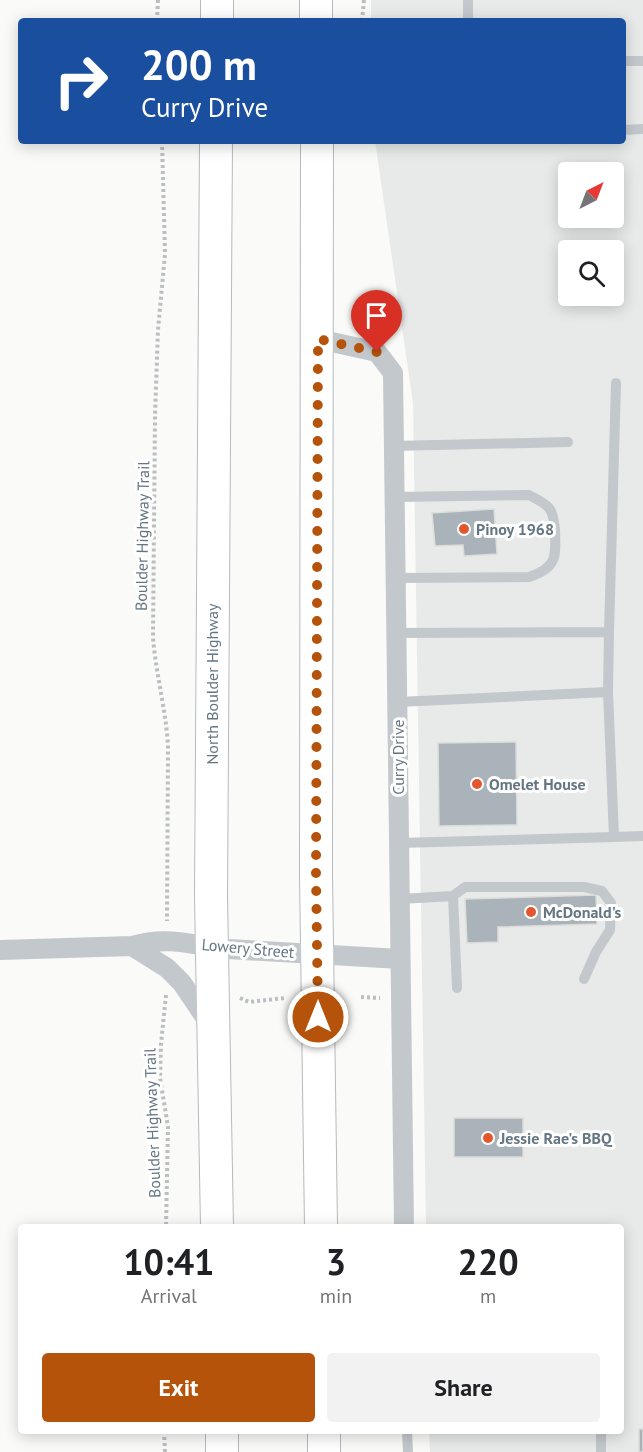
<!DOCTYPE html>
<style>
:root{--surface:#fff;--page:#f2f2f2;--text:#202124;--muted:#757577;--accent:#b45309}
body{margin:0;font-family:"PT Sans",sans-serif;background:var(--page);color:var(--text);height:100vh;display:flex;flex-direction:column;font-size:22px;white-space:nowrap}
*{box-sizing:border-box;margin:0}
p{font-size:20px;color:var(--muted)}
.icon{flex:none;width:33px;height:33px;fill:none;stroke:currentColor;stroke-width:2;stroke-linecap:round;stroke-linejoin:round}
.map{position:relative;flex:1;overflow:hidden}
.side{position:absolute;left:18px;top:1224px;width:606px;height:210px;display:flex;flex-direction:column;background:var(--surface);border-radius:6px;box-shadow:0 3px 15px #0003}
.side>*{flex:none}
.top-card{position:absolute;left:18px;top:18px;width:608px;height:126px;border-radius:6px;box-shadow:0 3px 15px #0003;background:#1a4fa0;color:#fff;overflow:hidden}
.needle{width:39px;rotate:42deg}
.fabs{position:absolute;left:558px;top:162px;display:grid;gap:12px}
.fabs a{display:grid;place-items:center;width:66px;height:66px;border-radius:6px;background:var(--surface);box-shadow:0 3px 15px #0003;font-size:30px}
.pin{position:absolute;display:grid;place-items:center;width:51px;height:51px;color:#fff;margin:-62px -26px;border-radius:50% 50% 50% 0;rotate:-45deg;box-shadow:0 0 6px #0007}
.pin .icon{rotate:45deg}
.me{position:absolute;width:66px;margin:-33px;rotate:0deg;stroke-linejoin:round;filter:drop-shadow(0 0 4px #0008)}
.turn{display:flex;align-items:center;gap:21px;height:126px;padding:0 24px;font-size:27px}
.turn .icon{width:78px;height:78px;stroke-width:2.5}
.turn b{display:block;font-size:42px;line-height:51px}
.eta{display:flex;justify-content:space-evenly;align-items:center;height:102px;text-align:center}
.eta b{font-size:36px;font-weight:800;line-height:42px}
.cta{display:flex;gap:12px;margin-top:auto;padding:12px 24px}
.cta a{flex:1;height:69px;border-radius:6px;background:var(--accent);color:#fff;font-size:24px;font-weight:800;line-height:69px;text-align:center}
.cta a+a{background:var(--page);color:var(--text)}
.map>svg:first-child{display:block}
.built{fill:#e8e9e9;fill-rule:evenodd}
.building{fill:#aab3b9;stroke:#dcdcda;stroke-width:1.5}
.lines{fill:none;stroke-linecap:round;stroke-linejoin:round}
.primary-casing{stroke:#b5babe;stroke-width:34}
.path{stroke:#bbbfc2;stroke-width:4;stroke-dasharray:3 3;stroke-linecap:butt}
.service{stroke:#c3c8cc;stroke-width:10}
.minor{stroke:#c3c8cc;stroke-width:20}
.primary{stroke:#fff;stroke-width:32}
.route{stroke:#b45309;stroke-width:10;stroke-dasharray:0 18}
.poi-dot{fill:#e4572e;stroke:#fff;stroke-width:2}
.labels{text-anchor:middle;stroke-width:6;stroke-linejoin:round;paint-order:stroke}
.poi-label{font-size:16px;font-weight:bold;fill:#657683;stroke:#fff;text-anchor:start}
.street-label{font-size:16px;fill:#657683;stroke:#fff}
</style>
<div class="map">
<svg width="643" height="1452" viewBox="0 0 643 1452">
<rect width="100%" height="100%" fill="#fafaf8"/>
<!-- built -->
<path class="built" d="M371 0H643V1452H430L429 1431H621V1227H426L413 403 375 141H622V21H371ZM568 172H614V218H568ZM568 250H614V296H568Z"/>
<!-- building -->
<path class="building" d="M494 509 497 554 464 556 463 545 435 546 432 513Z
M516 742 517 825 439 826 438 743Z
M596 895 597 924 498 927V942L467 943 465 899Z
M454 1118H523V1157H454Z
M639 1429H643V1452H639Z"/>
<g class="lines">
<defs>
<path id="primary" d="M316 0V21
M217 21V0
M216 141 211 896 217 1227
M317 141 316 874 321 1227
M222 1431V1452
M324 1431V1452"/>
</defs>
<!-- primary casing -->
<use href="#primary" class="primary-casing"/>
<!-- path -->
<path class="path" d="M157 21 158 0
M362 21 364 0
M162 141 165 254 158 330 155 415 153 638C156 675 166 710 168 746L167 921
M166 995 161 1044 160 1078 168 1127 166 1227
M361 997 380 998
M240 998 249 1002 285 998
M164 1431 165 1452"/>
<!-- service -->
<path class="service" d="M468 0V21
M622 61H643
M622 130 643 129
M394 446 568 442
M395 497 529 495C536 499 544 502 549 508 554 514 554 523 555 530 556 557 557 568 529 577L396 578
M609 632 616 383
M397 633 609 632 608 692
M398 702 608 692 614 837 399 843
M614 837 643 836
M400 899 453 896
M457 988 453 896 465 887H584L602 891 611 903 610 930 596 952 584 979
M407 1431 408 1452
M601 1452V1431"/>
<!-- minor -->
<path class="minor" d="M318 339 377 352 393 373 404 1227
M132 946 167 968 182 983 211 1026
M0 950 132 946C159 938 184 941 211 948L400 959"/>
<!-- primary -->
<use href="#primary" class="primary"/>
</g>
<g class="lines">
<!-- route -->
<path class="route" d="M318 1017 316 874 318 339 377 352"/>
</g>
<!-- markers -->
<g class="poi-dot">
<circle cx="464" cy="529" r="6"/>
<circle cx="477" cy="784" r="6"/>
<circle cx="531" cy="912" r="6"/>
<circle cx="488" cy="1138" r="6"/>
</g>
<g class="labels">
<!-- poi labels -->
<g class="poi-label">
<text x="476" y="535">Pinoy 1968</text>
<text x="489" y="790">Omelet House</text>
<text x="543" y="918">McDonald's</text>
<text x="500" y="1144">Jessie Rae's BBQ</text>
</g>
<!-- street labels -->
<g class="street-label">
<text transform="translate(142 536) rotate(-89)" y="6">Boulder Highway Trail</text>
<text transform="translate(212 684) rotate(-90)" y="6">North Boulder Highway</text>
<text transform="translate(398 757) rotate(-90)" y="6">Curry Drive</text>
<text transform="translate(248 948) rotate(5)" y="6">Lowery Street</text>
<text transform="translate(152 1123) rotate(-92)" y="6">Boulder Highway Trail</text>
</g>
</g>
</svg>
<div class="fabs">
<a><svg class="needle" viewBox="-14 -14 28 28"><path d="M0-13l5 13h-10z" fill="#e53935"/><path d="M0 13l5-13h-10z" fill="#757577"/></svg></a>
<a><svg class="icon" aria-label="search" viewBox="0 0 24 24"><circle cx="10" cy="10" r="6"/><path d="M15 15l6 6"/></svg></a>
</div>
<div class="pin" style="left:377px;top:352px;background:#d93025"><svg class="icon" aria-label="arrive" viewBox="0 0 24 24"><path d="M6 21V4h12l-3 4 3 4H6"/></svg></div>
<svg class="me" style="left:318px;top:1017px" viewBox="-20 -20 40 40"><circle r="17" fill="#b45309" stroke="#fff" stroke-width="3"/><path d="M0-11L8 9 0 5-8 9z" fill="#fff"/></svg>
<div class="top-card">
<div class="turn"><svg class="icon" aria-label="right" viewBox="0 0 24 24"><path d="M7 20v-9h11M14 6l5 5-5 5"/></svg><div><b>200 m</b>Curry Drive</div></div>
</div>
<section class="side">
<div class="eta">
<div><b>10:41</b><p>Arrival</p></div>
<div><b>3</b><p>min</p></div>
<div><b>220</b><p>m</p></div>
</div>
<div class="cta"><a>Exit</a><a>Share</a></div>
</section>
</div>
